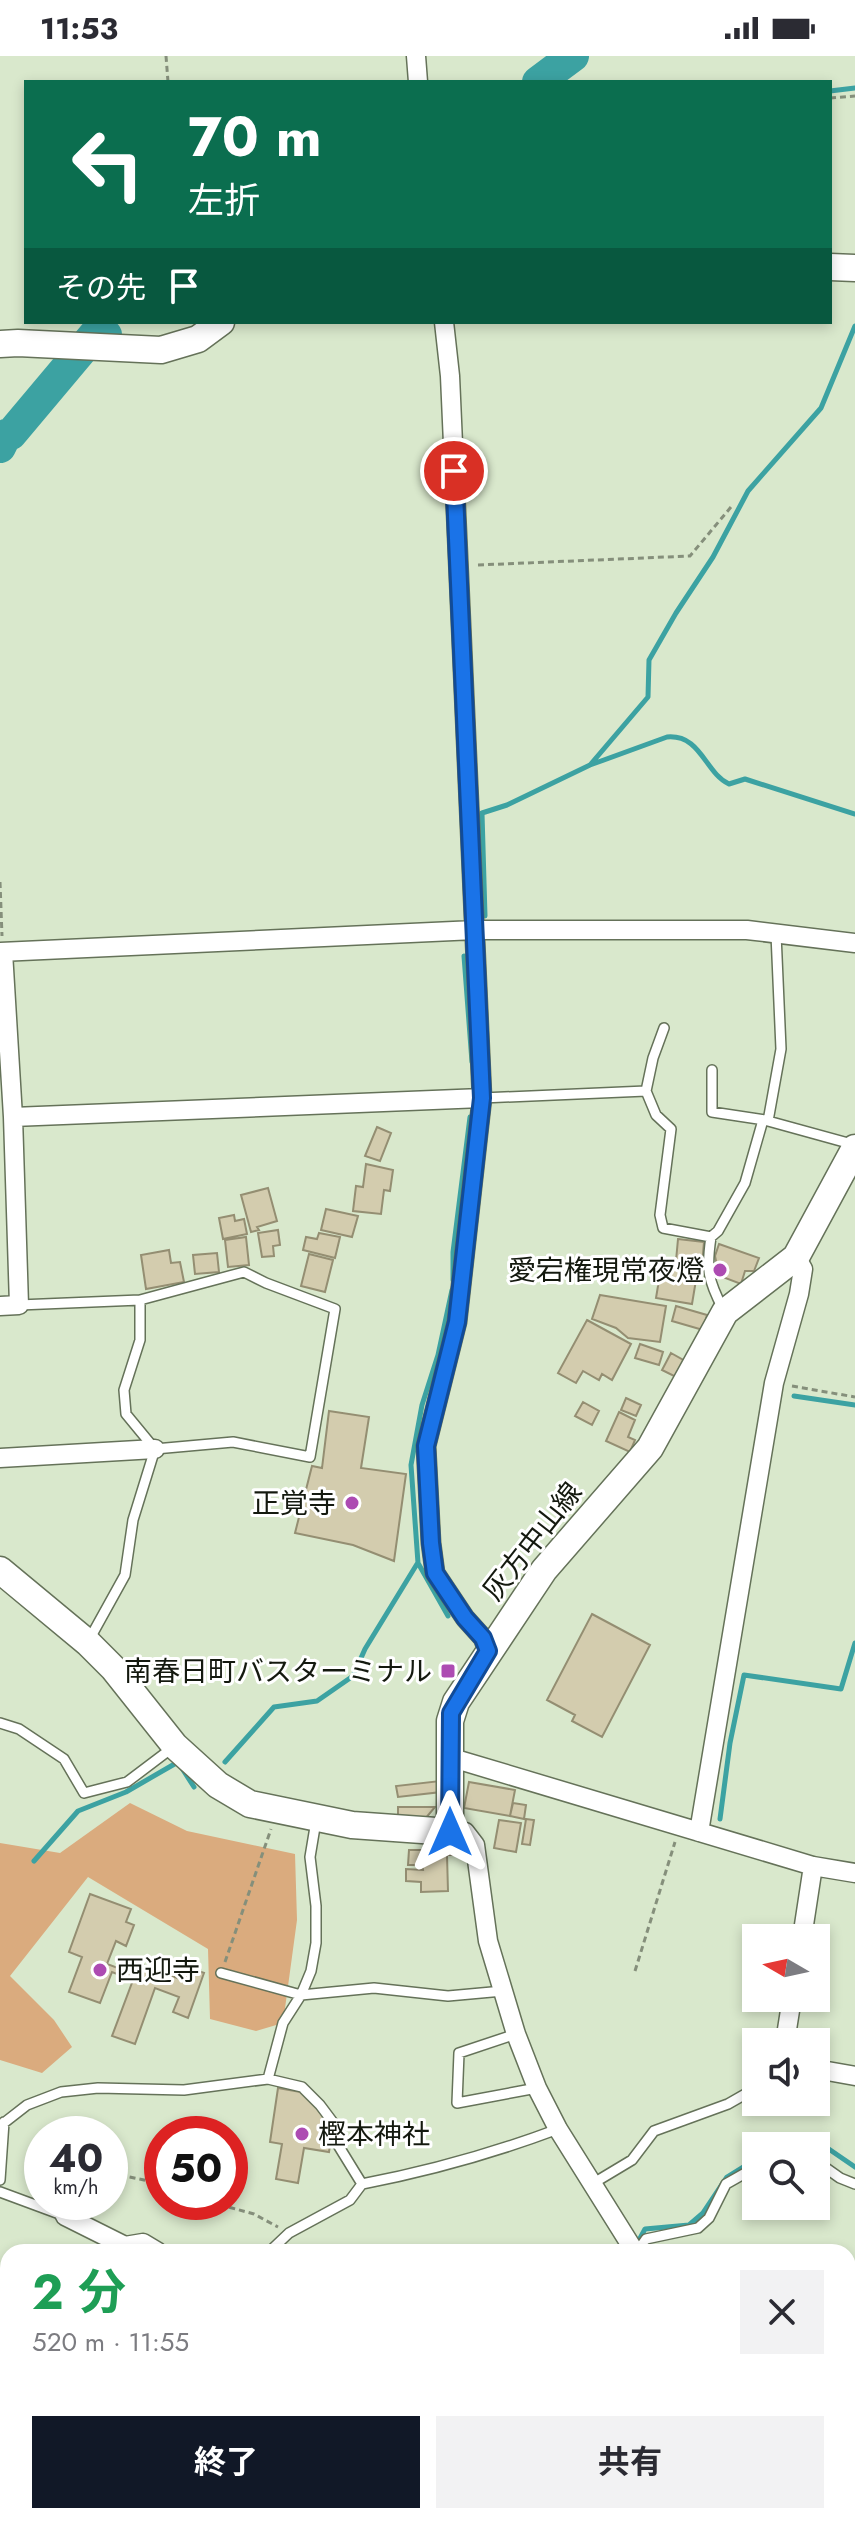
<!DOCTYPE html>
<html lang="ja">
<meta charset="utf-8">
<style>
:root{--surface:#fff;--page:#f2f2f3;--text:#2b2b33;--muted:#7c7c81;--accent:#111827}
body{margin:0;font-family:Jost,"Noto Sans JP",sans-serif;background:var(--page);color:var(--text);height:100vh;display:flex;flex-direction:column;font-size:30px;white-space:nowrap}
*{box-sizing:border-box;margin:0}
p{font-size:26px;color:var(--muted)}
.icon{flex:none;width:44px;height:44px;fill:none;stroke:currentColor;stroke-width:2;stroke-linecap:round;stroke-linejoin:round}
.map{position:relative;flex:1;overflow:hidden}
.details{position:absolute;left:0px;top:2188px;width:856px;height:280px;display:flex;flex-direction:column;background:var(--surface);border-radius:24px 24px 0 0;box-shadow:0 4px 12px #0003}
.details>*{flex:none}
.banner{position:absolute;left:24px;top:24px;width:808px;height:244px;border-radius:0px;box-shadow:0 4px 12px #0003;background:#0b6e4f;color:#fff;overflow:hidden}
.needle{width:52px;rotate:279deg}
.controls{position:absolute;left:742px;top:1868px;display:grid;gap:16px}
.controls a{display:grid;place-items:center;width:88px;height:88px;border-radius:0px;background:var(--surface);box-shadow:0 4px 12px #0003;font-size:40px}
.speed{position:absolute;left:24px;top:2060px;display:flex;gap:16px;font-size:40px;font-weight:700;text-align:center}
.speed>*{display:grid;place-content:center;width:104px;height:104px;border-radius:50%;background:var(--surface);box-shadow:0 4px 12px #0003;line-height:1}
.speed small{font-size:20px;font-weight:400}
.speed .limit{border:12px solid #d22;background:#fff;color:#111}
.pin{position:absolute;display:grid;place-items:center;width:68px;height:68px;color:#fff;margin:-34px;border:4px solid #fff;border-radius:50%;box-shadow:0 2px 8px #0007}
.me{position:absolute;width:88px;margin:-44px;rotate:0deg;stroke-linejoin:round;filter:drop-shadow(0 0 6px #0008)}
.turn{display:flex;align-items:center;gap:28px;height:168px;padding:0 32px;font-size:36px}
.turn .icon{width:104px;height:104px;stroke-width:2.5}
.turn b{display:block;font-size:56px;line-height:68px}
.then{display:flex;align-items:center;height:76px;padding:0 32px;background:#0003;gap:16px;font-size:30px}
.round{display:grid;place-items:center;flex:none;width:84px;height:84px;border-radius:0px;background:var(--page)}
.headline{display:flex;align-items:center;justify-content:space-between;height:136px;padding:0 32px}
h1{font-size:48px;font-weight:700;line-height:60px;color:#1e9e55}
.button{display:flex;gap:16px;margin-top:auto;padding:16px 32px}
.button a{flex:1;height:92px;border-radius:0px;background:var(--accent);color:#fff;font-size:32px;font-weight:700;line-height:92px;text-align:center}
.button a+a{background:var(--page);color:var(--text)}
.status{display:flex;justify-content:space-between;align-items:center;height:56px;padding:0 40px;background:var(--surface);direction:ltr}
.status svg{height:22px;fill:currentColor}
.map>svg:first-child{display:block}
.green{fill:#daab7e}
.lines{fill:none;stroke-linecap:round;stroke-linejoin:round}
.stream{stroke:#3ca2a2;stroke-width:5}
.river{stroke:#3ca2a2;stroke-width:32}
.building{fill:#d3ccae;stroke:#948e72;stroke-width:2}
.lane-casing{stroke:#657259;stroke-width:12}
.street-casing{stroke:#657259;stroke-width:21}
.secondary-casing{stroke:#657259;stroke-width:29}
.path{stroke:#858f7b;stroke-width:3;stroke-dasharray:6 4;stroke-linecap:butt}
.lane{stroke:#fff;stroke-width:9}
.street{stroke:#fff;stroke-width:18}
.secondary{stroke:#fff;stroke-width:26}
.route-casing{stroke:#114b97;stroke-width:20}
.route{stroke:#1a73e8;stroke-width:14}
.poi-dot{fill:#ad4bb2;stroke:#fff;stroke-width:3}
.labels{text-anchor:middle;stroke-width:6;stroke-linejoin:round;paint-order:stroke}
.poi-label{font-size:28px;fill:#14190f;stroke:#fff;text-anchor:end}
.street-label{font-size:28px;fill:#14190f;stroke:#fff}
</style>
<div class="status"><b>11:53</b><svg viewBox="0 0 49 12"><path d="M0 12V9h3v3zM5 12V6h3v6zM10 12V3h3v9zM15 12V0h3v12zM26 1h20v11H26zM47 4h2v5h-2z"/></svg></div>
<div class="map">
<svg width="855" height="2468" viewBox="0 0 855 2468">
<rect width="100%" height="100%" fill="#d9e8cc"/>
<!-- green -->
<path class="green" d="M130 1747 187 1775 295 1798 297 1864 283 1967 256 1975 210 1963 208 1893 88 1821 10 1920 54 1964 72 1991 42 2017 0 2004V1787L60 1797Z"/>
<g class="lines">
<!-- stream -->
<path class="stream" d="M830 35 855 32
M590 709 648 641 649 604 676 557 713 501 748 435 821 352 855 270
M485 860 482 757 507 749 590 709 667 681C701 678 705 717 729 728L745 723 855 758
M464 900 472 1006
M453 1224V1196L470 1061
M794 1340 855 1349
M448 1560 418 1507 411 1409 422 1349 438 1299 452 1234
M225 1706 274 1651 317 1645 353 1620 365 1593 417 1508
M720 1763 730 1687 744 1619 841 1633 855 1587
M34 1805 78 1755 126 1736 178 1706 194 1731
M798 2090 820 2087 855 2111
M637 2188 645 2173 689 2169 703 2157 727 2121 756 2103
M313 2468 320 2460"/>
<!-- river -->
<path class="river" d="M538 26 573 0
M0 391 6 379 11 378 95 278 106 279
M848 2318 855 2305
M659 2468 666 2460"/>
</g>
<!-- building -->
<path class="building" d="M377 1071 391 1077 380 1105 365 1100Z
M366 1108 393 1114 390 1135 384 1134 381 1158 353 1155 356 1130 363 1131Z
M268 1132 277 1165 257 1171 259 1174 251 1176 241 1139Z
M326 1153 358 1160 352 1181 321 1174Z
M234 1159 235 1165 244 1163 247 1178 223 1183 219 1162Z
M278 1174 280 1189 273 1190 274 1200 262 1201 258 1177Z
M319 1177 340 1181 335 1202 303 1194 306 1181 317 1183Z
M246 1181 249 1209 228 1211 225 1184Z
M678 1183 704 1186 702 1209 676 1205Z
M719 1188 759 1202 754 1215H745L741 1228 720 1220 723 1212 717 1210 715 1200Z
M169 1194 171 1207 180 1206 184 1226 146 1233 141 1199Z
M217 1197 219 1216 195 1218 193 1199Z
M309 1198 333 1204 325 1236 301 1230Z
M662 1206 698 1212 692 1248 656 1242Z
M600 1239 666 1250 660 1286 628 1282 616 1272 592 1263Z
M676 1250 707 1259 703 1274 672 1265Z
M587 1264 631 1288 612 1324 602 1318 599 1324 583 1315 576 1327 558 1317Z
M640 1288 663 1296 659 1309 635 1302Z
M671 1297 685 1305 676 1321 662 1314Z
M626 1342 641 1349 636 1360 621 1354Z
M583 1346 599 1355 592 1369 575 1360Z
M329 1355 369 1361 361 1412 406 1418 394 1505 353 1489 295 1477 312 1410 322 1412Z
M619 1356 635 1364 628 1381 635 1384 630 1396 606 1385Z
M592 1558 650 1589 602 1681 572 1665 575 1659 547 1644Z
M440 1725 441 1736 398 1741 396 1730Z
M469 1726 515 1734 510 1760 464 1752Z
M513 1747 526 1749 524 1763 510 1760Z
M398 1751H435L425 1763 398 1764Z
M526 1763 534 1764 530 1789 522 1788Z
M499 1764 521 1767 516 1796 494 1792Z
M424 1788H462V1799H447L448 1835 421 1836V1826L406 1825V1813L423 1814 422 1809H408L409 1794H424Z
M90 1838 131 1853 126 1866 134 1869 126 1890 116 1885 107 1908 131 1917 135 1906 180 1923 189 1912 204 1917 188 1962 173 1956 179 1941 155 1932 135 1988 112 1980 133 1924 112 1916 100 1947 69 1936 82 1901 69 1896Z
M278 2032 306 2037 333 2069 329 2096 304 2092 298 2127 276 2123 282 2088 270 2086Z
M0 2375 8 2376V2411L0 2410Z
M0 2427 8 2429V2448L0 2446Z
M140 2460H145L148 2464 153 2460 158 2468H128Z
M199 2460H264L267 2462 264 2468H220Z"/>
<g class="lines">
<defs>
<path id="lane" d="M776 878 781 993 768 1065 855 1089
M712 1014V1056L765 1064
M646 1035 653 1002 664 972
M482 1042 646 1035 656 1059 671 1073 660 1159 663 1172 711 1181C706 1214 708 1224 723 1253
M711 1181 718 1175 745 1127 763 1064
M140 1244V1284L124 1334 126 1358 154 1392
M19 1249 140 1244 244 1216 266 1227 335 1253 310 1401 233 1386 155 1393
M89 1584 125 1519 133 1464 155 1393
M0 1667 19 1673 64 1703 84 1737 127 1726 172 1692
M221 1917 301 1939 374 1932 448 1940 503 1935
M516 1978 459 1997 457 2047 537 2032
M268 2023 283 1967 301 1939 311 1915 316 1887V1850L310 1801 316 1765
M0 2070 27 2049 61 2036 98 2032 184 2034 268 2023 302 2031 320 2049 335 2069 338 2089 362 2128
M816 2105 840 2122 855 2128
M0 2124 4 2066
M592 2128 632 2104 654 2075 728 2048 756 2032
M0 2136 65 2160
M269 2196 289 2177 350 2144 362 2128C430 2115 494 2097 558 2073
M637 2196 646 2183 698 2172 709 2162 726 2128 756 2111
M115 2460 117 2468"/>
<path id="street" d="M416 0 418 26
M444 266 450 320 482 1042 457 1266 426 1390 431 1487 435 1517 465 1562 483 1582 488 1595
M0 896 475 874H747L855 887
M13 1061 482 1042
M0 1250 19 1249 13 1061 3 896
M0 1402 155 1393
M449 1701 813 1810 855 1817
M450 1776H465L475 1789 488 1885 516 1978 537 2032 558 2073 635 2196
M699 1776 774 1327 799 1238 803 1213 796 1201
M802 1882 813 1810
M785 1986 792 1942
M816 2013 855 2020
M65 2160 125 2190
M120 2196 125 2190 143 2187 158 2196
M848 2370 855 2357
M708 2460 710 2468
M333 2468 340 2460"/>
<path id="secondary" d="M830 211 855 212
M0 288 18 287 161 294 198 283 221 266
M0 1514 88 1587 113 1612 175 1690 218 1729 250 1748 352 1769 450 1776V1665L456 1646 544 1514 650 1392 725 1256 796 1201 855 1092"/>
</defs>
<!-- lane casing -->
<use href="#lane" class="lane-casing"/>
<!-- street casing -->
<use href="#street" class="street-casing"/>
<!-- secondary casing -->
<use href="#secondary" class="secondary-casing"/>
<!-- path -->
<path class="path" d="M166 0 168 26
M830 42 855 40
M151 266H172
M478 509 690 500 731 451
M0 826 2 880
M792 1330 855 1341
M225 1906 271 1773
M635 1915 675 1786
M110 2117 144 2124 162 2131
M210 2146 254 2158 278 2171
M634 2468 642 2460"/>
<!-- lane -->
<use href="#lane" class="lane"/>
<!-- street -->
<use href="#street" class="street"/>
<!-- secondary -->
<use href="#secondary" class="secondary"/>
</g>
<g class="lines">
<defs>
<path id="route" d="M450 1776 451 1657 488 1595 483 1582 465 1562 435 1517 431 1487 426 1390 457 1266 482 1042 454 415"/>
</defs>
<!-- route casing -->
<use href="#route" class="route-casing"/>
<!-- route -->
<use href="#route" class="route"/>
</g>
<!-- markers -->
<g class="poi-dot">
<circle cx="720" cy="1214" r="8"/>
<circle cx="352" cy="1447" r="8"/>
<rect x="440" y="1607" width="16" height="16" rx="4"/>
<circle cx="100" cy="1914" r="8"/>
<circle cx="302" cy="2078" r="8"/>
</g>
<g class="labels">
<!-- poi labels -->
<g class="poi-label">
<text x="704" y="1224">愛宕権現常夜燈</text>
<text x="336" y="1457">正覚寺</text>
<text x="432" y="1625">南春日町バスターミナル</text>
<text x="116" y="1924" text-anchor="start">西迎寺</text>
<text x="318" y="2088" text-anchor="start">樫本神社</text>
</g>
<!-- street labels -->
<g class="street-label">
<text transform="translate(532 1485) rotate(-52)" y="10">灰方中山線</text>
</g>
</g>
</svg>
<div class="controls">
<a><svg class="needle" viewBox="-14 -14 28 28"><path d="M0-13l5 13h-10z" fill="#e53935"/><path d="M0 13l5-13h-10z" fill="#7c7c81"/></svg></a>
<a><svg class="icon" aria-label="sound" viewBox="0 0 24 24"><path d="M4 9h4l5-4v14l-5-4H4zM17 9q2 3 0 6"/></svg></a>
<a><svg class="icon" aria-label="search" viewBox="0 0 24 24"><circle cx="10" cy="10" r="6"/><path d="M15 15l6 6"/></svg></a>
</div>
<div class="speed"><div>40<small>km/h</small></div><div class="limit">50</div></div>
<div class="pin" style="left:454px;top:415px;background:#d93025"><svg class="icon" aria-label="arrive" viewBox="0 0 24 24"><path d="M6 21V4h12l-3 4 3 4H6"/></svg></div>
<svg class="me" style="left:450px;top:1776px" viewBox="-20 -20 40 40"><path d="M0-17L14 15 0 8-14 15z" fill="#1a73e8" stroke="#fff" stroke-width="4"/></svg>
<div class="banner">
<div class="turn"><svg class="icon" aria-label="left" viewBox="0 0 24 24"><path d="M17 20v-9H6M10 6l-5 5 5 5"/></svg><div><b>70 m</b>左折</div></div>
<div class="then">その先<svg class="icon" aria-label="arrive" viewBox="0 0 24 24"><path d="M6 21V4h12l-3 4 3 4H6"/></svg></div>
</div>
<section class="details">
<div class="headline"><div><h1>2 分</h1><p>520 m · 11:55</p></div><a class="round"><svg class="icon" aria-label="close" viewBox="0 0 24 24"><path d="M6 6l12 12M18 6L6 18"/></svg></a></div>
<div class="button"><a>終了</a><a>共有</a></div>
</section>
</div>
